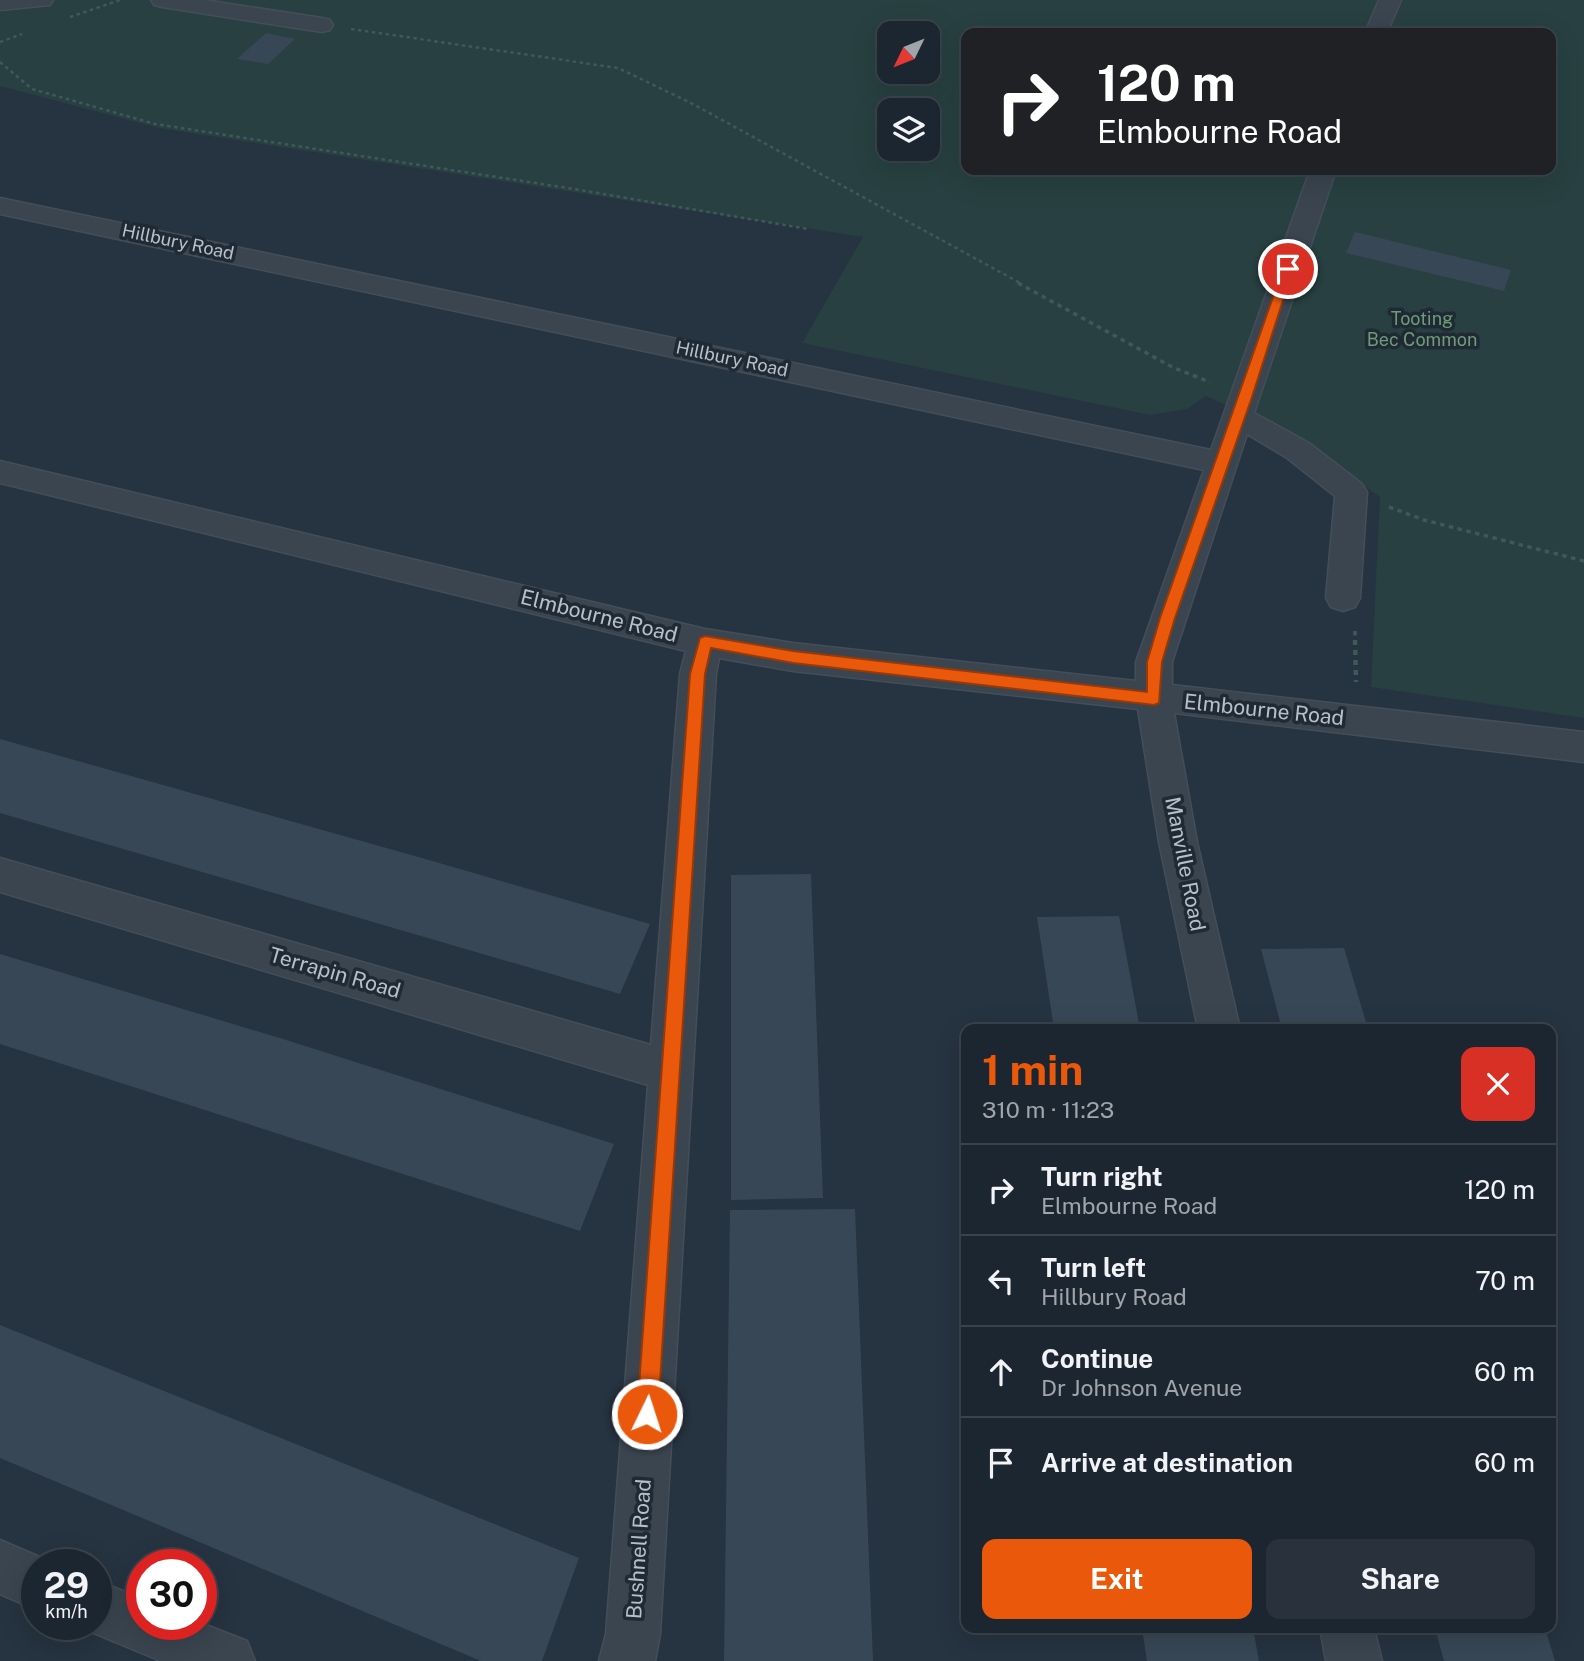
<!DOCTYPE html>
<meta charset="utf-8">
<style>
:root{--surface:#1c2630;--page:#29323c;--text:#f1f3f6;--muted:#a0a5ab;--line:#3a434c;--accent:#ea580c}
body{margin:0;font-family:"Public Sans",sans-serif;background:var(--page);color:var(--text);height:100vh;display:flex;flex-direction:column;font-size:26px;white-space:nowrap}
*{box-sizing:border-box;margin:0}
p{font-size:23px;color:var(--muted)}
.icon{flex:none;width:38px;height:38px;fill:none;stroke:currentColor;stroke-width:2;stroke-linecap:round;stroke-linejoin:round}
.map{position:relative;flex:1;overflow:hidden}
.panel{position:absolute;left:961px;top:1024px;width:595px;height:609px;display:flex;flex-direction:column;background:var(--surface);border-radius:14px;box-shadow:0 7px 28px #0002,0 0 0 2px var(--line)}
.panel>*{flex:none}
.guide{position:absolute;left:961px;top:28px;width:595px;height:147px;border-radius:14px;box-shadow:0 7px 28px #0002,0 0 0 2px var(--line);background:#202124;color:#fff;overflow:hidden}
.needle{width:46px;rotate:227deg}
.tools{position:absolute;left:877px;top:21px;display:grid;gap:14px}
.tools a{display:grid;place-items:center;width:63px;height:63px;border-radius:14px;background:var(--surface);box-shadow:0 7px 28px #0002,0 0 0 2px var(--line);font-size:35px}
.speed{position:absolute;left:21px;top:1549px;display:flex;gap:14px;font-size:35px;font-weight:700;text-align:center}
.speed>*{display:grid;place-content:center;width:91px;height:91px;border-radius:50%;background:var(--surface);box-shadow:0 7px 28px #0002,0 0 0 2px var(--line);line-height:1}
.speed small{font-size:18px;font-weight:400}
.speed .limit{border:10px solid #d22;background:#fff;color:#111}
.pin{position:absolute;display:grid;place-items:center;width:60px;height:60px;color:#fff;margin:-30px;border:4px solid #fff;border-radius:50%;box-shadow:0 2px 7px #0007}
.me{position:absolute;width:77px;margin:-38px;rotate:4deg;stroke-linejoin:round;filter:drop-shadow(0 0 5px #0008)}
.turn{display:flex;align-items:center;gap:24px;height:147px;padding:0 21px;font-size:32px}
.turn .icon{width:91px;height:91px;stroke-width:2.5}
.turn b{display:block;font-size:49px;line-height:60px}
.round{display:grid;place-items:center;flex:none;width:74px;height:74px;border-radius:14px;background:var(--page)}
.summary{display:flex;align-items:center;justify-content:space-between;height:119px;padding:0 21px}
h1{font-size:42px;font-weight:700;line-height:52px;color:var(--accent)}
.button{display:flex;gap:14px;margin-top:auto;padding:14px 21px}
.button a{flex:1;height:80px;border-radius:14px;background:var(--accent);color:#fff;font-size:28px;font-weight:700;line-height:80px;text-align:center}
.button a+a{background:var(--page);color:var(--text)}
ul{padding:0;list-style:none}
li{display:flex;align-items:center;gap:21px;height:91px;padding:0 21px;border-top:2px solid var(--line)}
li div{flex:1}
li b{display:block;font-size:26px}
li em{font-style:normal}
.map>svg:first-child{display:block}
.green{fill:#284041;fill-rule:evenodd}
.building{fill:#384756}
.lines{fill:none;stroke-linecap:round;stroke-linejoin:round}
.minor-casing{stroke:#444e59;stroke-width:3}
.path-far2{stroke:#415859;stroke-width:2.5;stroke-dasharray:3.5 3.5;stroke-linecap:butt}
.path-far1{stroke:#415859;stroke-width:3.5;stroke-dasharray:4.5 4.5;stroke-linecap:butt}
.path{stroke:#415859;stroke-width:4.5;stroke-dasharray:5 5;stroke-linecap:butt}
.minor{fill:#3a4550;fill-rule:evenodd}
.route{fill:#ea580c;stroke:#983908;stroke-width:2}
.labels{text-anchor:middle;stroke-width:7;stroke-linejoin:round;paint-order:stroke}
.far-street-label{font-size:18px;fill:#b7c0ca;stroke:#1f2a35}
.far-park-label{font-size:18px;fill:#6f9b76;stroke:#1f2a35}
.street-label{font-size:21px;fill:#b7c0ca;stroke:#1f2a35}
</style>
<div class="map">
<svg width="1584" height="1661" viewBox="0 0 1584 1661">
<rect width="100%" height="100%" fill="#263340"/>
<!-- green -->
<path class="green" d="M0 0H1584V718L1371 687 1380 497 1295 436 1206 396 1187 409 1150 415 802 343 863 237 159 128 0 86ZM889 33H928V72H889ZM966 33H1550V170H966ZM889 110H928V149H889Z"/>
<!-- building -->
<path class="building" d="M266 33 295 39 268 64 237 59Z
M1355 232 1511 270 1504 291 1346 253Z
M0 739 422 858 650 924 620 994 0 813Z
M811 874 823 1198 731 1200V875Z
M1119 916 1140 1029H1054L1037 917Z
M1344 948 1368 1029H1282L1261 949Z
M0 954 283 1039 614 1144 580 1231 0 1044Z
M855 1209 873 1661H724L730 1210Z
M0 1325 579 1558 542 1661H481L0 1458Z
M1142 1628H1253L1259 1661H1147Z
M1435 1628H1545L1555 1661H1444Z"/>
<g class="lines">
<defs>
<path id="minor" d="M0 0H53L50 5 0 10Z
M151 0H204L322 18 330 20 333 25 330 30 322 32 162 7 154 5Z
M1379 0H1401L1387 33H1365Z
M1310 170H1336L1254 413 1309 443 1362 484 1367 492 1360 598 1355 607 1343 611 1331 607 1326 598 1335 496 1287 458 1247 434 1172 662V685L1584 732V762L1174 713 1197 842 1240 1029H1198L1159 842 1138 709 793 671 719 658 716 674 660 1634 655 1661H599L606 1634 648 1085 0 892V858L651 1045 680 674 686 651 0 483V461L705 629 793 643 1136 681V662L1204 470 0 214V198L1211 450Z
M0 1540 56 1564H37V1610L0 1594Z
M96 1580 142 1599V1624L201 1623 247 1641 255 1661H161L77 1626 76 1624H96Z
M1320 1628H1374L1382 1661H1326Z"/>
</defs>
<!-- minor casing -->
<use href="#minor" class="minor-casing"/>
<!-- path-far2 -->
<path class="path-far2" d="M70 17 120 0
M351 29 618 68 691 103 1022 284
M0 42 22 34
M0 62 32 89 155 124 574 189 808 229"/>
<!-- path-far1 -->
<path class="path-far1" d="M1018 283 1174 368 1210 382
M1389 507 1424 520 1584 561
M1355 631V642"/>
<!-- path -->
<path class="path" d="M1355 640 1356 682"/>
<!-- minor -->
<use href="#minor" class="minor"/>
</g>
<!-- route -->
<path class="route" d="M1284 266 1293 269 1252 397 1175 618 1162 662 1159 703 1154 705 793 663 711 648 705 674 658 1414 655 1422 647 1425 640 1422 637 1414 690 674 700 638 705 636 793 651 1147 692V662L1160 618Z"/>
<g class="labels">
<!-- far-street labels -->
<g class="far-street-label">
<text transform="translate(178 242) rotate(12)" y="6">Hillbury Road</text>
<text transform="translate(732 359) rotate(12)" y="6">Hillbury Road</text>
</g>
<!-- far-park labels -->
<g class="far-park-label">
<text x="1422" y="325">Tooting<tspan x="1422" dy="21">Bec Common</tspan></text>
</g>
<!-- street labels -->
<g class="street-label">
<text transform="translate(599 616) rotate(14)" y="7">Elmbourne Road</text>
<text transform="translate(1264 710) rotate(6)" y="7">Elmbourne Road</text>
<text transform="translate(1185 864) rotate(79)" y="7">Manville Road</text>
<text transform="translate(335 973) rotate(16)" y="7">Terrapin Road</text>
<text transform="translate(639 1549) rotate(-86)" y="7">Bushnell Road</text>
</g>
</g>
</svg>
<div class="tools">
<a><svg class="needle" viewBox="-14 -14 28 28"><path d="M0-13l5 13h-10z" fill="#e53935"/><path d="M0 13l5-13h-10z" fill="#a0a5ab"/></svg></a>
<a><svg class="icon" aria-label="layers" viewBox="0 0 24 24"><path d="M12 4l9 5-9 5-9-5zM3 14l9 5 9-5"/></svg></a>
</div>
<div class="speed"><div>29<small>km/h</small></div><div class="limit">30</div></div>
<div class="pin" style="left:1288px;top:269px;background:#d93025"><svg class="icon" aria-label="arrive" viewBox="0 0 24 24"><path d="M6 21V4h12l-3 4 3 4H6"/></svg></div>
<svg class="me" style="left:647px;top:1414px" viewBox="-20 -20 40 40"><circle r="17" fill="#ea580c" stroke="#fff" stroke-width="3"/><path d="M0-11L8 9 0 5-8 9z" fill="#fff"/></svg>
<div class="guide">
<div class="turn"><svg class="icon" aria-label="right" viewBox="0 0 24 24"><path d="M7 20v-9h11M14 6l5 5-5 5"/></svg><div><b>120 m</b>Elmbourne Road</div></div>
</div>
<section class="panel">
<div class="summary"><div><h1>1 min</h1><p>310 m · 11:23</p></div><a class="round" style="background:#d93025;color:#fff"><svg class="icon" aria-label="close" viewBox="0 0 24 24"><path d="M6 6l12 12M18 6L6 18"/></svg></a></div>
<ul>
<li><svg class="icon" aria-label="right" viewBox="0 0 24 24"><path d="M7 20v-9h11M14 6l5 5-5 5"/></svg><div><b>Turn right</b><p>Elmbourne Road</p></div><em>120 m</em></li>
<li><svg class="icon" aria-label="left" viewBox="0 0 24 24"><path d="M17 20v-9H6M10 6l-5 5 5 5"/></svg><div><b>Turn left</b><p>Hillbury Road</p></div><em>70 m</em></li>
<li><svg class="icon" aria-label="ahead" viewBox="0 0 24 24"><path d="M12 20V5M6 11l6-6 6 6"/></svg><div><b>Continue</b><p>Dr Johnson Avenue</p></div><em>60 m</em></li>
<li><svg class="icon" aria-label="arrive" viewBox="0 0 24 24"><path d="M6 21V4h12l-3 4 3 4H6"/></svg><div><b>Arrive at destination</b></div><em>60 m</em></li>
</ul>
<div class="button"><a>Exit</a><a>Share</a></div>
</section>
</div>
